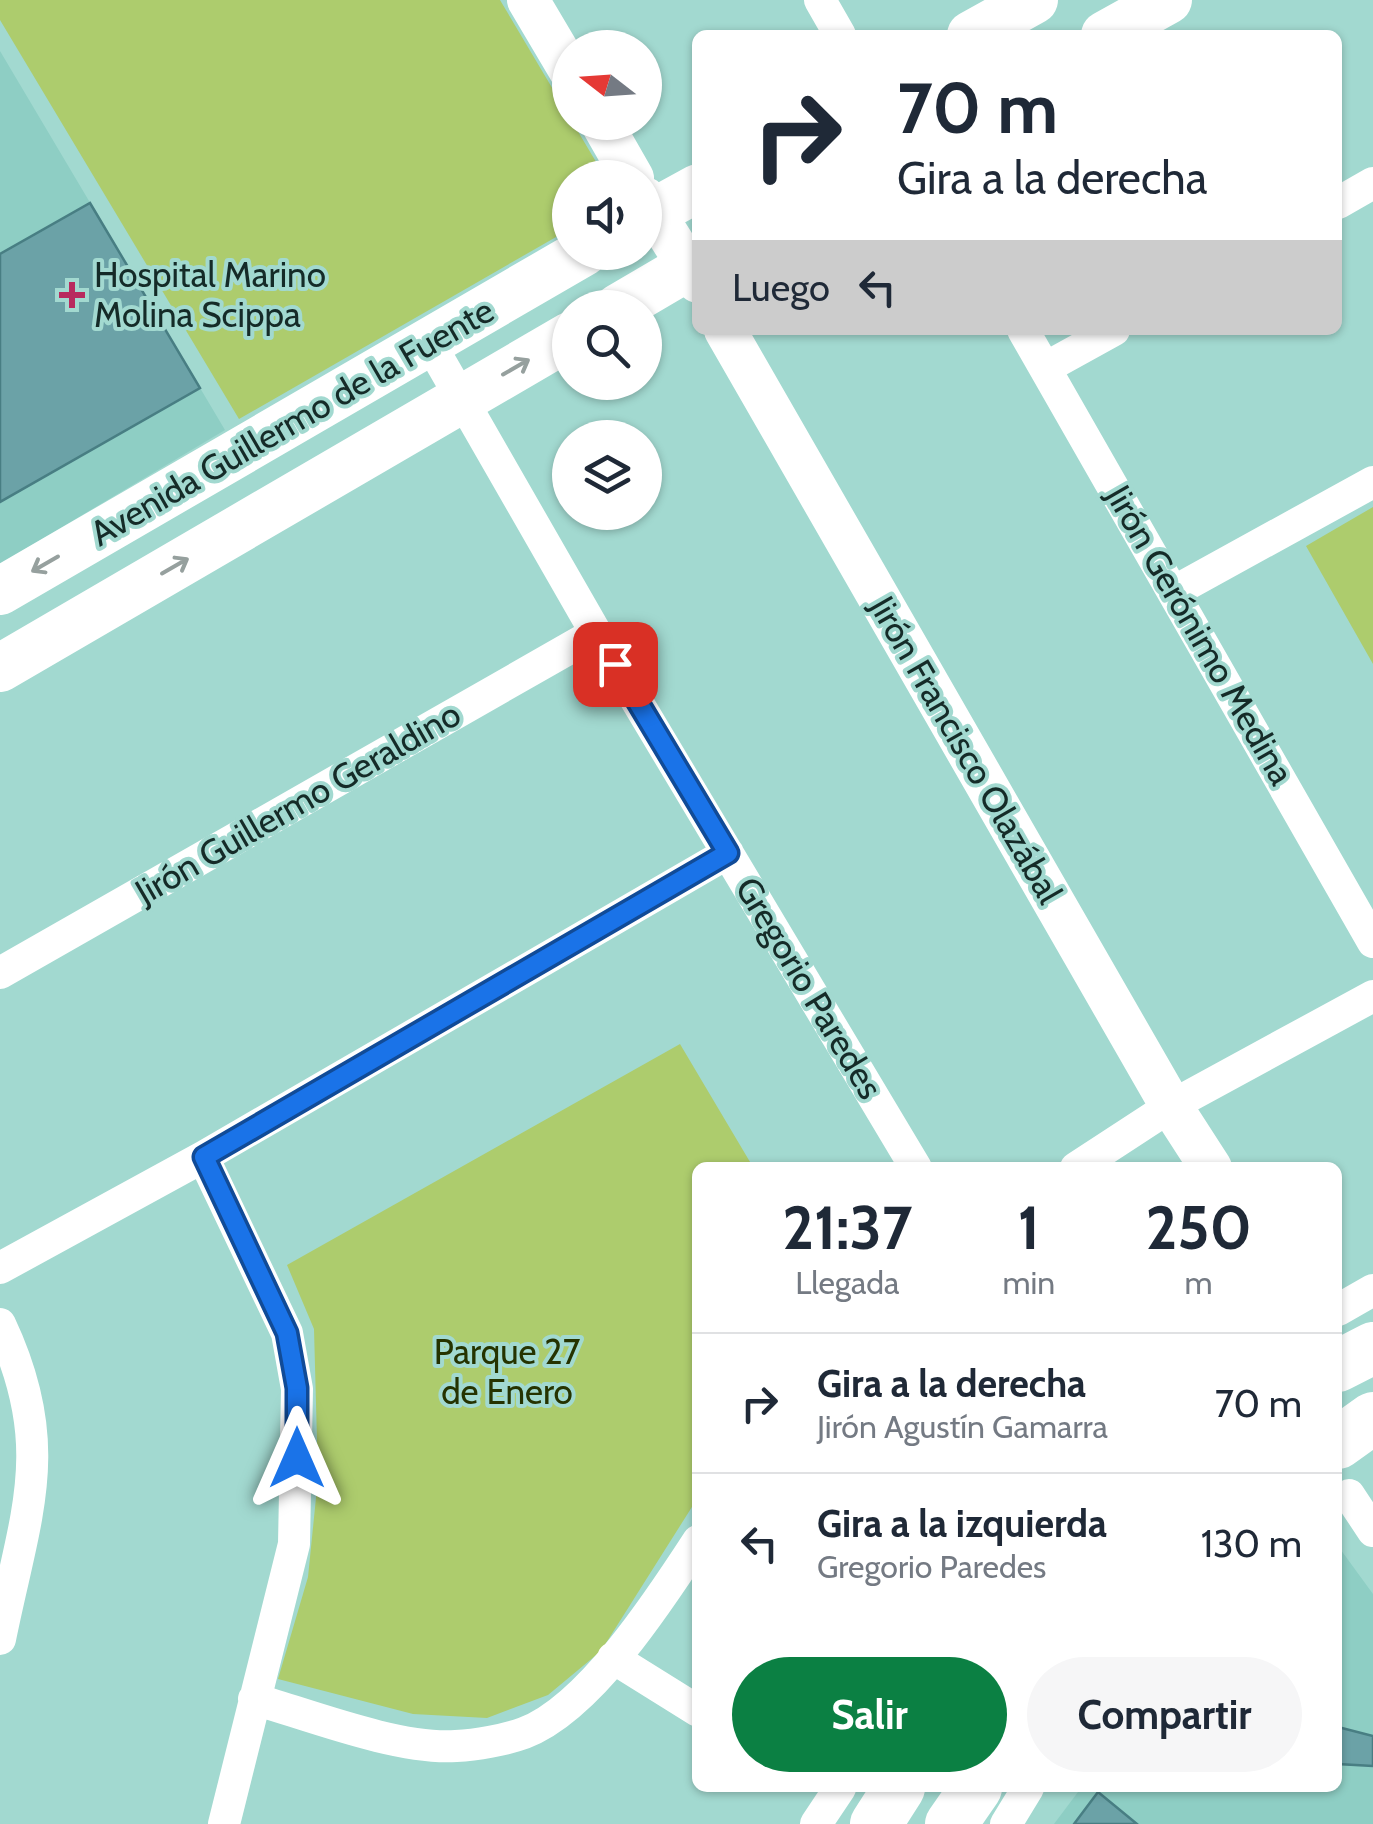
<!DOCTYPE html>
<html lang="es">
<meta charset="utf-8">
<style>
:root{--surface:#fff;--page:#f6f6f7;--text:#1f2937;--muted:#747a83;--line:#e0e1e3;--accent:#0b8043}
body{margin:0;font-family:Cabin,sans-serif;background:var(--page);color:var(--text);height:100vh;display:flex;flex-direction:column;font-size:38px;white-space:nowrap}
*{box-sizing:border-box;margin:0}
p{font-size:32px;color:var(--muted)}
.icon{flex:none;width:55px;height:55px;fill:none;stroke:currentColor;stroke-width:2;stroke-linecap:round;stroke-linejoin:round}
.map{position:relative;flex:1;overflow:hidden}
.details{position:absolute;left:692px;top:1162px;width:650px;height:630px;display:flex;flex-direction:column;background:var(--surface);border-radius:15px;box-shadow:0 2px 8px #0004}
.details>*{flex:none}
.banner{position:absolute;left:692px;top:30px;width:650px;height:305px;border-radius:15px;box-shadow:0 2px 8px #0004;background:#fff;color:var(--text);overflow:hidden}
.needle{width:65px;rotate:287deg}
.buttons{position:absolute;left:552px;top:30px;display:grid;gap:20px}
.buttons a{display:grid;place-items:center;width:110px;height:110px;border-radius:50%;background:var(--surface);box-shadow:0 2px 8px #0004;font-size:50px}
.pin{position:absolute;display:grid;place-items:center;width:85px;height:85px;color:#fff;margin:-42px;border-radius:20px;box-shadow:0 5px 15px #0006}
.me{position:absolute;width:110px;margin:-55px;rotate:0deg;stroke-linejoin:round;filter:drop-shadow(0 0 8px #0008)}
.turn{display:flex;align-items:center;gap:35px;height:210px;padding:0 40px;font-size:45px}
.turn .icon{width:130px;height:130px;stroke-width:2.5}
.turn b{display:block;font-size:70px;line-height:85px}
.then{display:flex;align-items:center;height:95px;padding:0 40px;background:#0003;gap:20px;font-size:38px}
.eta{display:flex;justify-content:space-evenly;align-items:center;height:170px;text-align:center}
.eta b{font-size:60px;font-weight:700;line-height:70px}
.cta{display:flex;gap:20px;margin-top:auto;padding:20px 40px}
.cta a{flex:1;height:115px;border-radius:60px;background:var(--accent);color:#fff;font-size:40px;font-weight:700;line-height:115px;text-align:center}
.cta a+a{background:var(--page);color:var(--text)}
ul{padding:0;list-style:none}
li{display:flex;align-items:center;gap:30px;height:140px;padding:0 40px;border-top:2px solid var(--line)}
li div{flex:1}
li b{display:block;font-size:38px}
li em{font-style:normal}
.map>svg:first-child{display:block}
.built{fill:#8ecec4}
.green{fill:#adcc6d}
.building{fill:#6ba2a7;stroke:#487e83;stroke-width:2.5}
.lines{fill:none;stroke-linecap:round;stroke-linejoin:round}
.minor{stroke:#fff;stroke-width:32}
.tertiary{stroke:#fff;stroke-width:42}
.secondary{stroke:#fff;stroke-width:48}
.primary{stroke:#fff;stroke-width:52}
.oneway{stroke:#96a09e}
.route-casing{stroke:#114b97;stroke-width:25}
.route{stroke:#1a73e8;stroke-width:18}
.poi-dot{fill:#b82a5e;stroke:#a2d9d0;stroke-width:4}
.labels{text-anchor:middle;stroke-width:8;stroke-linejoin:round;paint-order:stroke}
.poi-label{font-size:35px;fill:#152b28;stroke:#a2d9d0;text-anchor:start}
.street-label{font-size:35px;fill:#152b28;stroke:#a2d9d0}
.park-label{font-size:35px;fill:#253300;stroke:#a2d9d0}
</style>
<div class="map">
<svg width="1373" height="1824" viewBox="0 0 1373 1824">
<rect width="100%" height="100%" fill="#a2d9d0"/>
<!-- built -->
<path class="built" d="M0 51 225 430 0 564Z
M1338 1546 1373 1594V1824H1054L1081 1788H1338Z"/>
<!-- green -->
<path class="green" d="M0 0H500L605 177 570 178V229L239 419 0 20Z
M1373 507V664L1306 546Z
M680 1044 753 1167 698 1168 697 1499 601 1651 548 1695 487 1718 413 1714 278 1679 308 1577 318 1478 314 1329 287 1265Z"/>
<!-- building -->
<path class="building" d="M90 203 200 388 0 502V254Z
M1338 1727 1373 1736V1766L1338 1764Z
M1098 1792 1137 1824H1074Z"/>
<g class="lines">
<!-- minor -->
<path class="minor" d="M820 0 840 35
M1338 203 1373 183
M1023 330 1373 942
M429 342 596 633 916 1168
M1047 367 1114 330
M1175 591 1373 482
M0 973 596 633
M203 1157 287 1333 297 1389 294 1544 224 1824
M1076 1168 1171 1106 1373 996
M0 1268 203 1157 728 853
M1338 1310 1373 1290
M0 1324C58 1447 25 1515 0 1639
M1349 1495 1373 1531
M613 1658 698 1711
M254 1699C309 1715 399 1750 456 1746 476 1745 505 1740 524 1733 589 1709 661 1598 698 1541
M816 1824 840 1788
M1006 1824 1028 1788"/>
<!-- tertiary -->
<path class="tertiary" d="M528 0 570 71
M601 122 633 178
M645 198 698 282
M725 330 1171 1106 1211 1168"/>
<!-- secondary -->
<path class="secondary" d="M971 35 1034 0
M1105 35 1168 0
M645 217 698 188
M618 308 698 261
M0 591 584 252
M0 668 570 336"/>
<!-- primary -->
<path class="primary" d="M1338 1366 1373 1348
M1338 1443 1373 1418
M876 1824 899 1788
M951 1824 976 1788"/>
</g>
<!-- one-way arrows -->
<defs><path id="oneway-shaft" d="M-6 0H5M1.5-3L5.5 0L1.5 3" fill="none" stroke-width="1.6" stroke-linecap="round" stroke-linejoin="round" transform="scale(2.5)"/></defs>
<g class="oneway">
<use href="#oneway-shaft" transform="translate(516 367) rotate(-30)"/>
<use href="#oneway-shaft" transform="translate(45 564) rotate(150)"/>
<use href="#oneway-shaft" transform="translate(175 566) rotate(-30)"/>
</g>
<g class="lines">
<defs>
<path id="route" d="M297 1458V1388L287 1333 204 1157 728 853 615 664"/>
</defs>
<!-- route casing -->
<use href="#route" class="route-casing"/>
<!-- route -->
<use href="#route" class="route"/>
</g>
<!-- markers -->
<path class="poi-dot" d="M67 280h10v10h10v10h-10v10h-10v-10h-10v-10h10z"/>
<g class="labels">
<!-- poi labels -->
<g class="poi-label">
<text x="94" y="287">Hospital Marino<tspan x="94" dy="40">Molina Scippa</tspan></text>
</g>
<!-- street labels -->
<g class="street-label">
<text transform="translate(292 422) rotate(-30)" y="12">Avenida Guillermo de la Fuente</text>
<text transform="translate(1200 635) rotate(60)" y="12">Jirón Gerónimo Medina</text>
<text transform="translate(966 750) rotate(60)" y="12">Jirón Francisco Olazábal</text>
<text transform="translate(298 803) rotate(-30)" y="12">Jirón Guillermo Geraldino</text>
<text transform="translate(809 988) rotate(59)" y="12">Gregorio Paredes</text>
</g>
<!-- park labels -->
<g class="park-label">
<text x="507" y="1364">Parque 27<tspan x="507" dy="40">de Enero</tspan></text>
</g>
</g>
</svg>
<div class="buttons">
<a><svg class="needle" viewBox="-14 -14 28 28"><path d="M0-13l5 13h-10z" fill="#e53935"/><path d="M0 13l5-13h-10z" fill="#747a83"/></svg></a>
<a><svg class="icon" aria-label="sound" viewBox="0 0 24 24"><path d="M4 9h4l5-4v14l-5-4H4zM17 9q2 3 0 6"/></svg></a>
<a><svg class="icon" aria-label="search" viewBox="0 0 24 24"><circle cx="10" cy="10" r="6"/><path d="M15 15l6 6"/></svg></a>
<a><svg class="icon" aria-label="layers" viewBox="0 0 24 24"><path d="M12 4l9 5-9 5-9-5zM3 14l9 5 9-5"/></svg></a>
</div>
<div class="pin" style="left:615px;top:664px;background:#d93025"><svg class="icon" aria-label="arrive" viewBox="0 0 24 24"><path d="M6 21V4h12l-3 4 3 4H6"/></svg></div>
<svg class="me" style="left:297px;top:1458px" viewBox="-20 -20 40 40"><path d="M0-17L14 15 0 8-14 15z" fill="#1a73e8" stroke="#fff" stroke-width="4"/></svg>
<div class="banner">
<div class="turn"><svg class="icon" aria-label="right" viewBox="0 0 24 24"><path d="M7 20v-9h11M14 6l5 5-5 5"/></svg><div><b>70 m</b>Gira a la derecha</div></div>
<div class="then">Luego<svg class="icon" aria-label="left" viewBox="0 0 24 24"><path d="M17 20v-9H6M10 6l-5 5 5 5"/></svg></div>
</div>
<section class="details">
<div class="eta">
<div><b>21:37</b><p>Llegada</p></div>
<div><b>1</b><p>min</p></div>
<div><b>250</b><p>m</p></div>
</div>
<ul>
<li><svg class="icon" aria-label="right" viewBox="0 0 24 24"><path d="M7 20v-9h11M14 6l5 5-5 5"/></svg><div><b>Gira a la derecha</b><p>Jirón Agustín Gamarra</p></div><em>70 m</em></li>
<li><svg class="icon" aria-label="left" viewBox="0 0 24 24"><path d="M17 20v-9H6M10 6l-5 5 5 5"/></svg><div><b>Gira a la izquierda</b><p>Gregorio Paredes</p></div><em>130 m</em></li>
</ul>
<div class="cta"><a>Salir</a><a>Compartir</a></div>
</section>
</div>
